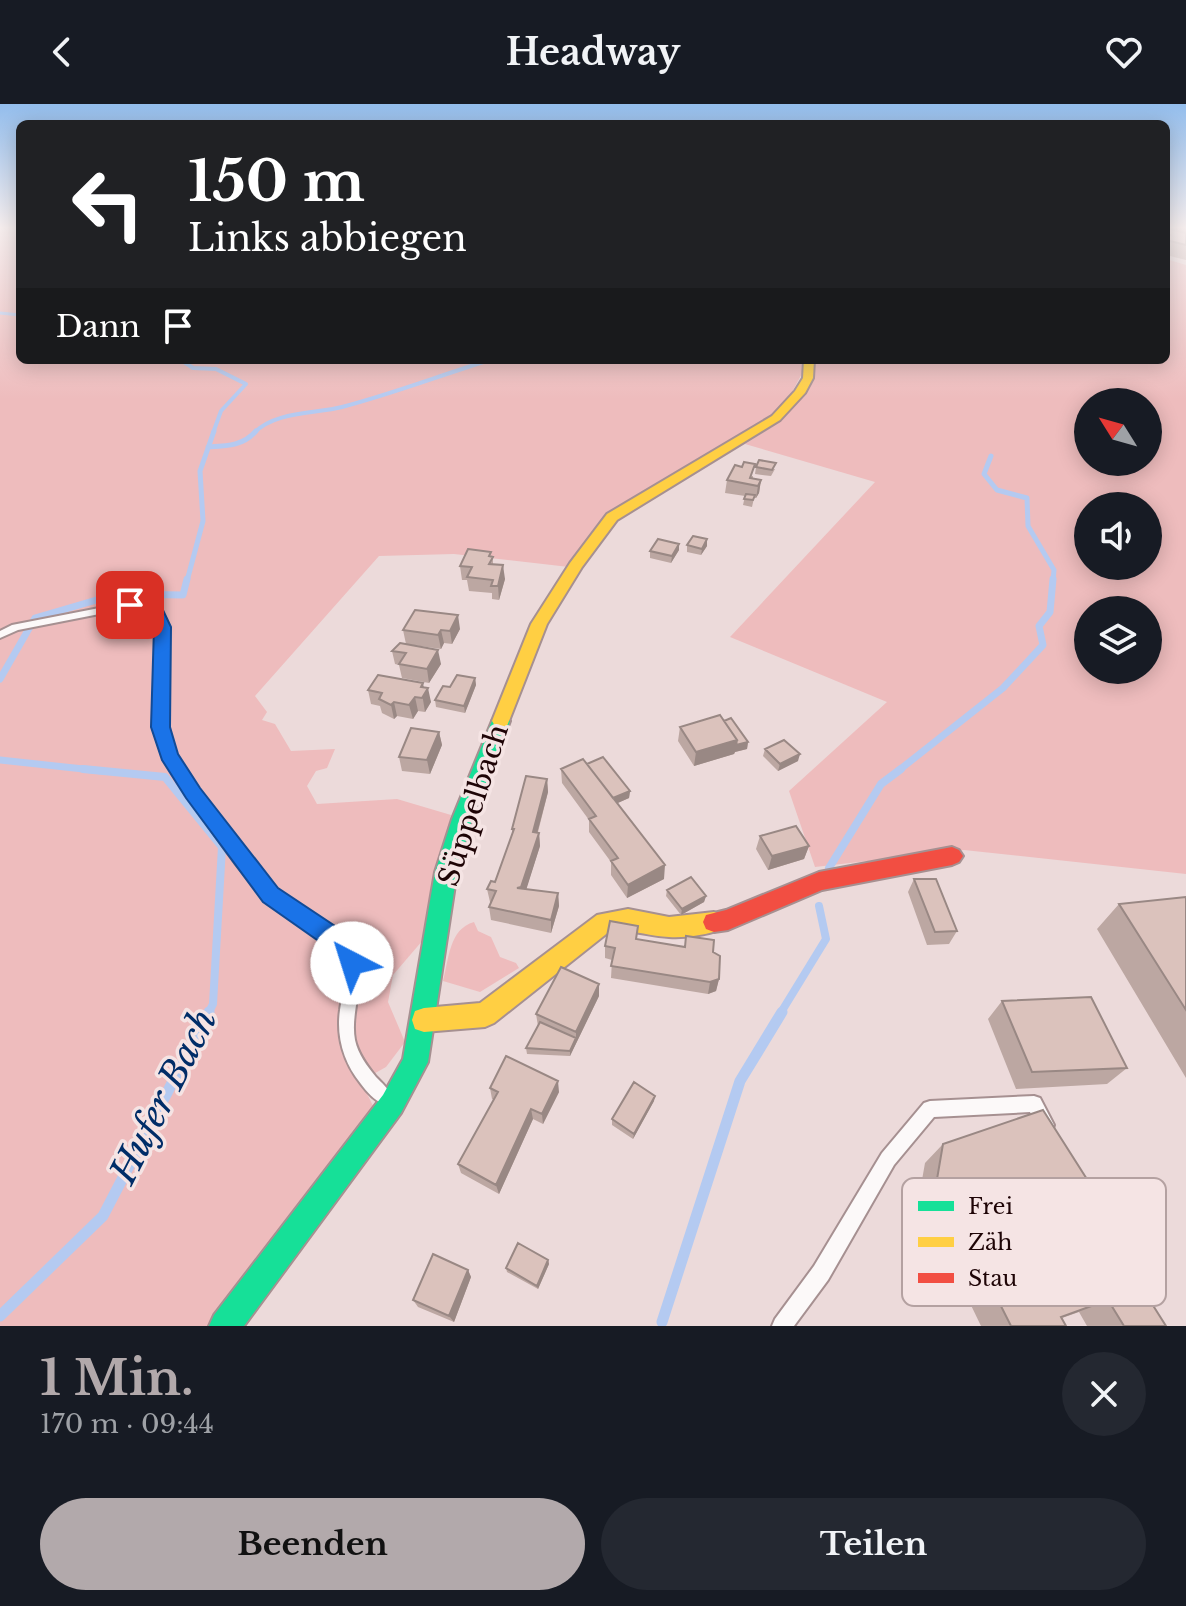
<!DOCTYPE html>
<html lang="de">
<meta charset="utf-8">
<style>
:root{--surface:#171b24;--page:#242831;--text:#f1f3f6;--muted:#9ea1a6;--accent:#b2a9ab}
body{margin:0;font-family:"Libre Baskerville",serif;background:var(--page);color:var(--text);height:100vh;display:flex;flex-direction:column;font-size:30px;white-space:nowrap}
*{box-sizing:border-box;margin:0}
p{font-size:26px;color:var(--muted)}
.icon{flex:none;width:44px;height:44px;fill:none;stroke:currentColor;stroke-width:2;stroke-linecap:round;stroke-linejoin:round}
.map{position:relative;height:1222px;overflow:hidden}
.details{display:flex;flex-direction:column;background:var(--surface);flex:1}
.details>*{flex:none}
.top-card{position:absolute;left:16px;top:16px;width:1154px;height:244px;border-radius:12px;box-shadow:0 4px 20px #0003;background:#202124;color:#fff;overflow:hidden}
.needle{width:52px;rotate:307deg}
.fabs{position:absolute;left:1074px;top:284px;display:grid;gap:16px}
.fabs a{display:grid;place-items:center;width:88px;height:88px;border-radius:50%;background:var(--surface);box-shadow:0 4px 20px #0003;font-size:40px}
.pin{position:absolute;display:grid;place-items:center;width:68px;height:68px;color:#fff;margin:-34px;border-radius:16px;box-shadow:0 4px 12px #0006}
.me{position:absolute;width:88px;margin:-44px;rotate:320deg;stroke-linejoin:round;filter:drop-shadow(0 0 6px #0008)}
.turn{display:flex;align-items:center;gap:28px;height:168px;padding:0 40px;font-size:36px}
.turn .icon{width:104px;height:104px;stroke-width:2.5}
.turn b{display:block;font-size:56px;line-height:68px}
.then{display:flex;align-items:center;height:76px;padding:0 40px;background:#0003;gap:16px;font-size:30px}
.round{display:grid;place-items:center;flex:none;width:84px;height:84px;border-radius:42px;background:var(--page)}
.summary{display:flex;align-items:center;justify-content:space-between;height:136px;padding:0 40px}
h1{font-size:48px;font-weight:700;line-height:60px;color:var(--accent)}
.action{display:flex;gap:16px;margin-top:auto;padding:16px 40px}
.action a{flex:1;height:92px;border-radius:48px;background:var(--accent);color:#111;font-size:32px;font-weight:700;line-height:92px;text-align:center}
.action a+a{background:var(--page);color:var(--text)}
header{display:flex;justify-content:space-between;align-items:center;height:104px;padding:0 40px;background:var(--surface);font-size:36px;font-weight:700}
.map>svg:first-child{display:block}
.green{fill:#eebcbd;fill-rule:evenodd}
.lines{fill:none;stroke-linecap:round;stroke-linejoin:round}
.stream-far5{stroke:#b4caf1;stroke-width:3}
.stream-far4{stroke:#b4caf1;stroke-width:4}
.stream-far3{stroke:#b4caf1;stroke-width:5}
.stream-far2{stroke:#b4caf1;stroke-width:7}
.stream-far1{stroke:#b4caf1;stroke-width:8}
.stream{stroke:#b4caf1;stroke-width:11}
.lane-casing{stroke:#a69091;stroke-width:4}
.fast-casing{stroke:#a69091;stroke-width:4}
.slow-casing{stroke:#a69091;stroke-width:4}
.jam-casing{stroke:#a69091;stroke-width:4}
.lane{fill:#fcf9f9;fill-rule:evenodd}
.fast{fill:#16e098;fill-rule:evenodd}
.slow{fill:#ffcf43;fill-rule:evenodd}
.jam{fill:#f24e42;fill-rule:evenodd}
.wall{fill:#bca7a2}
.shaded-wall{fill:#998884}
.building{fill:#dbc2bc;stroke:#998884;stroke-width:2}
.route{fill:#1a73e8;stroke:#114b97;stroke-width:2}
.labels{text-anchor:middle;stroke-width:7;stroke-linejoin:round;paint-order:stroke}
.street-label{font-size:28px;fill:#1e0406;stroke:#f5e4e4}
.near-water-label{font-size:36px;font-style:italic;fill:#002d68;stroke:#f5e4e4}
.key{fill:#f5e4e4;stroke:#b4a1a1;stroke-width:2}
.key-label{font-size:22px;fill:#1e0406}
</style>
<header><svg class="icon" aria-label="back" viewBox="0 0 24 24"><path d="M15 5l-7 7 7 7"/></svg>Headway<svg class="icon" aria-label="heart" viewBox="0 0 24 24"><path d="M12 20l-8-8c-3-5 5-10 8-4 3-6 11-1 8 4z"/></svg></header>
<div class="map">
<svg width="1186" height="1222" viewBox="0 0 1186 1222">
<rect width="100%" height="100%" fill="#ecdada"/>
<!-- green -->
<path class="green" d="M0 123H20V256H804L805 264 784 303 611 412 569 463 454 450 379 452 255 592 267 608 262 616 275 620 291 647 335 645 327 664 316 667 307 682 317 700 397 695 451 711 423 836 393 871 388 898 405 938 386 963 361 977 374 1004 208 1222H0Z
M1166 155 1186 161V770L964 746 815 763 789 687 887 598 730 533 875 378 745 340 772 323 815 256H1166ZM1088 298H1148V358H1088ZM1088 402H1148V462H1088ZM1088 506H1148V566H1088Z
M474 818 478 827 491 833 500 853 516 859 519 864 480 888 443 877C449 855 449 825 474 818Z"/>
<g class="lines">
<!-- stream-far5 -->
<path class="stream-far5" d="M0 209 20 211"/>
<!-- stream-far4 -->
<path class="stream-far4" d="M181 256 193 264 216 265 246 280 221 307 213 329
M254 329C275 307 315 310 342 303 392 290 441 271 490 256"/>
<!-- stream-far3 -->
<path class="stream-far3" d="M208 343C227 342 243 342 256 327
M991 352 984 370 997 386 1027 394 1028 422 1054 466 1053 477
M187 477 203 417 200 367 214 327"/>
<!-- stream-far2 -->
<path class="stream-far2" d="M0 575 35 514 117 490 183 491 187 475
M0 656 102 667
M898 667 1003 584 1043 541 1039 522 1050 508 1053 475"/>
<!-- stream-far1 -->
<path class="stream-far1" d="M83 665 165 673 222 743 213 900 208 910
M829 764 881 680 901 665
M780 910 826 835 819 802"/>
<!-- stream -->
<path class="stream" d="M0 1212 103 1112 209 908
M662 1218 740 977 782 908"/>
<defs>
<path id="lane" d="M130 498 156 502 161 505C164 517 167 528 167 541 169 573 160 607 170 638 177 657 190 675 201 691 226 727 252 768 287 795 307 811 335 819 350 841 371 870 349 904 355 936 358 950 367 962 376 973 382 979 388 984 391 992L389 998 383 1000C374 996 367 988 361 980 344 959 336 933 340 906 342 890 352 868 342 853 327 828 297 819 275 802 243 775 219 737 196 703 183 683 168 662 160 640 149 609 158 575 157 543 157 531 155 519 152 507L130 504 18 526 0 534V527L12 521Z
M1034 992 1040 994 1054 1021 1052 1027 1046 1029 1040 1027 1030 1008 934 1013 894 1061 828 1176 794 1222H772L775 1215 814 1162 882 1049 924 999 930 997Z"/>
<path id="fast" d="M501 611 510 617 472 715 457 768 428 958 401 1009 244 1222H209L214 1211 383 991 403 955 435 768 452 715 492 617Z"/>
<path id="slow" d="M804 256H814L813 274 805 289 780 316 617 416 582 463 547 520 507 622H495L492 617 531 520 570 459 607 410 772 312 795 287 803 274Z
M628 805 669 813 714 808 722 811 725 818 722 825C707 831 685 834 669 833 648 832 632 825 610 827L494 919 485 923 424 928 415 925 412 916 415 907 424 904 480 899 597 811Z"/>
<path id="jam" d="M952 743 959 746 963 752 959 758 952 761 822 786 728 826 714 828 706 825 703 818 706 811 726 806 819 768Z"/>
</defs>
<!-- lane casing -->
<use href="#lane" class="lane-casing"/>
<!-- fast casing -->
<use href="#fast" class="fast-casing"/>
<!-- slow casing -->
<use href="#slow" class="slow-casing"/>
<!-- jam casing -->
<use href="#jam" class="jam-casing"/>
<!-- lane -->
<use href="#lane" class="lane"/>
<!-- fast -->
<use href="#fast" class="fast"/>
<!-- slow -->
<use href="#slow" class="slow"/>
<!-- jam -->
<use href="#jam" class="jam"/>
</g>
<!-- wall -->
<path class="wall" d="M1166 123H1186V156L1166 151Z
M756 363 775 365 771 372 755 370Z
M753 372V374L761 376 759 389 756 394H754L752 403 743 401 745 392 725 389 727 376Z
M707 435V442L701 451 687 448V441Z
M679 440V446L671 459 650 454V447Z
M493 453V461L505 475 499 496 492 495V489L469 487 467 476H462L460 462Z
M460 525 452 540 444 539 441 545 406 540 403 526Z
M400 539 441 560 429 579 402 574 399 561 395 560 392 547Z
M475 574 476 581 465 609 436 603 435 596 450 583Z
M424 583 431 598 425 608 418 607 413 615 397 612 394 615 382 609 380 602 371 600 368 586Z
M724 617 748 638 747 645 735 648 734 650 694 662 678 637 680 623Z
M439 628 442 641 430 670 402 667 399 653Z
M765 645 798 657 778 667 763 652Z
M587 660 630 687 629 694 617 699 664 775 627 794 611 771V758L589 728V716L562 679 561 665Z
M547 675 548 688 538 728 539 729 540 742 526 785 558 789 559 802 551 829 491 816 489 803 491 798H490L487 785 495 778 512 731V725Z
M760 732 809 742 804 755 768 766 756 745Z
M914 775 957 827 949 840 927 841 908 788Z
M667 786 706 792 704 798 681 811 666 792Z
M1186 793V974L1097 825 1119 800Z
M637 835 713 848 719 875 716 887 708 890 611 874 612 856 605 854V842Z
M599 880V892L570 952 527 950 526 944 538 922 536 910Z
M1002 897 1127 964 1107 980 1016 985 988 915Z
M490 984 559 988 543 1020 533 1015 499 1090 461 1069 458 1060 494 996 492 995Z
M654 997 633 1035 612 1021V1015Z
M943 1040 1142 1184 1166 1222H1087L1079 1208 1062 1214 1066 1222H981L919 1093 925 1059Z
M548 1156 549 1160 538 1185 507 1168 506 1164Z
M468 1166 471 1173 454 1218 418 1203 413 1196Z"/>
<!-- shaded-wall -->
<path class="shaded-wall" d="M761 376 759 389 756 394 758 382Z
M707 435V442L701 451 702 445Z
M679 440V446L671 459 672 452Z
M503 461 505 475 499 496 498 482Z
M458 511 460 525 452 540 450 527Z
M441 526 444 539 441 545 438 531Z
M438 546 441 560 429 579 427 565Z
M475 574 476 581 465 609 464 602Z
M423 579 425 590 428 584 431 598 425 608 421 583Z
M415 593 418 607 413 615 409 601Z
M394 598 397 612 394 615 391 601Z
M439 628 442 641 430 670 427 656Z
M737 636 748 638 747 645 735 648 734 650 694 662 696 648Z
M800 650 798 657 778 667 780 660Z
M547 675 548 688 534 741 533 728Z
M630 687 629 694 609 703V696Z
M539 729 540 742 523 796 517 784Z
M809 742 804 755 768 766 772 752Z
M665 761 664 775 627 794 628 781Z
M558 789 559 802 551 829V816Z
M706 792 704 798 681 811 682 805Z
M719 875 716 887 708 890 710 878Z
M599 880V892L570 952V947L576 934V928Z
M558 977 559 988 543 1020 542 1010Z
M655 992 654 997 633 1035 634 1030Z
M531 1005 533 1015 499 1090 496 1081Z
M548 1156 549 1160 538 1185 537 1182Z
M468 1166 471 1173 454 1218 449 1212Z"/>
<!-- building -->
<path class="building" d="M1166 124 1186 129V141L1166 136V132L1169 131 1166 130Z
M759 356 776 359 772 366 756 363Z
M744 358 755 360 750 374 761 376 758 382 727 376 735 361 742 363Z
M746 390 755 391 753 396 744 395Z
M693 432 707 435 702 445 687 441Z
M658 435 679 440 672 452 650 447Z
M468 445 491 448 489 452 493 453 489 460 503 461 498 482H491L493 476 467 473 472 463 460 462Z
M415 506 458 511 450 527 441 526 438 531 403 526Z
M400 539 438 546 427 565 399 560 406 549 392 547Z
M378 571 423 579 421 583 428 584 422 594 415 593 409 601 394 598 391 601 379 595 382 589 368 586Z
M457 571 475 574 464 602 435 596 443 582 450 583Z
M720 611 737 636 696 648 680 623Z
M731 614 748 638 736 641 737 636 724 617Z
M411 624 439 628 427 656 399 653Z
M784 636 800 650 780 660 765 645Z
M603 653 630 687 613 694 587 660Z
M583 655 665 761 628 781 611 757 618 754 589 715 596 712 561 665Z
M526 672 547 675 533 728 539 729 521 783 517 784 558 789 551 816 489 803 496 787 487 785 491 777 495 778 514 725H512Z
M796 722 809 742 772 752 760 732Z
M691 773 706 792 682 805 667 786Z
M914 775H936L957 827 935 828Z
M1186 793V906L1119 800Z
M610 817 638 822 636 835 685 843 686 832 714 836 713 848 720 852 719 875 710 878 611 862 615 844 605 842Z
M561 863 599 880 576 928 536 910Z
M1091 893 1127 964 1032 968 1002 897Z
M540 918 576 934 570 947 526 944Z
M506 952 558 977 542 1010 531 1005 496 1081 458 1060 498 988 490 984Z
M634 978 655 992 634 1030 612 1015Z
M1043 1006 1153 1179 1142 1184 1166 1222H1124L1108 1196 1061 1213 1066 1222H1011L937 1075 943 1040Z
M518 1139 548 1156 537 1182 506 1164Z
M433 1150 468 1166 449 1212 413 1196Z"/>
<!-- sky -->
<linearGradient id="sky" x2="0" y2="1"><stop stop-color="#93bdec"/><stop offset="0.42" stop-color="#f6eeee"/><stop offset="1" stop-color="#f6eeee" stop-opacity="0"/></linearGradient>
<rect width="1186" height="295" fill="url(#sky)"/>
<!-- route -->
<path class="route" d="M130 496 161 502 171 523 170 623 178 650 200 684 278 784 344 828 364 859 361 867 352 870 344 867 327 843 263 798 186 694 162 656 151 623 154 523 149 509 125 504 122 501Z"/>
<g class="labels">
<!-- street labels -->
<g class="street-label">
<text transform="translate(473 701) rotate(-72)" y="10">Süppelbach</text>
</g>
<!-- near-water labels -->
<g class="near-water-label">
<text transform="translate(163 992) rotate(-63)" y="13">Hufer Bach</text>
</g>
</g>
<!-- legend -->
<rect x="902" y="1074" width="264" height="128" rx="12" class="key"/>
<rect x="918" y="1097" width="36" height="10" fill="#16e098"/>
<rect x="918" y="1133" width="36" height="10" fill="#ffcf43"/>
<rect x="918" y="1169" width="36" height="10" fill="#f24e42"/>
<g class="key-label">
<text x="968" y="1110">Frei</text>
<text x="968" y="1146">Zäh</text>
<text x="968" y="1182">Stau</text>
</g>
</svg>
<div class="fabs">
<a><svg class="needle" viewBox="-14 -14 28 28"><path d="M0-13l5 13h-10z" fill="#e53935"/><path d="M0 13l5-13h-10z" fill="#9ea1a6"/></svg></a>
<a><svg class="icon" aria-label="sound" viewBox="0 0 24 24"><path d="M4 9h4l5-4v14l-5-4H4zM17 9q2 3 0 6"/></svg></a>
<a><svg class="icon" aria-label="layers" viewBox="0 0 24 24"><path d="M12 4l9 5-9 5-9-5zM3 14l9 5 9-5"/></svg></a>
</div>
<div class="pin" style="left:130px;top:501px;background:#d93025"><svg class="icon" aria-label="arrive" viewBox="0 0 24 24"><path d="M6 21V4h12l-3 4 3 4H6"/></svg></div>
<svg class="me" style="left:352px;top:859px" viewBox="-20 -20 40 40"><circle r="19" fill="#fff"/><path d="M0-13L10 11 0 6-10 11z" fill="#1a73e8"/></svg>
<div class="top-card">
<div class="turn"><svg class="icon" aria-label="left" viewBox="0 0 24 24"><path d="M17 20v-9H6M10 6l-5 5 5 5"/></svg><div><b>150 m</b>Links abbiegen</div></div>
<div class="then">Dann<svg class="icon" aria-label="arrive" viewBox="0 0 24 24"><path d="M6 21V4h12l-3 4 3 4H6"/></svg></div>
</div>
</div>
<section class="details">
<div class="summary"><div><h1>1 Min.</h1><p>170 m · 09:44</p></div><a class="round"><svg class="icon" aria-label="close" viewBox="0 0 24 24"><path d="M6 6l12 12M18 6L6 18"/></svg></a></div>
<div class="action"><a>Beenden</a><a>Teilen</a></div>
</section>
